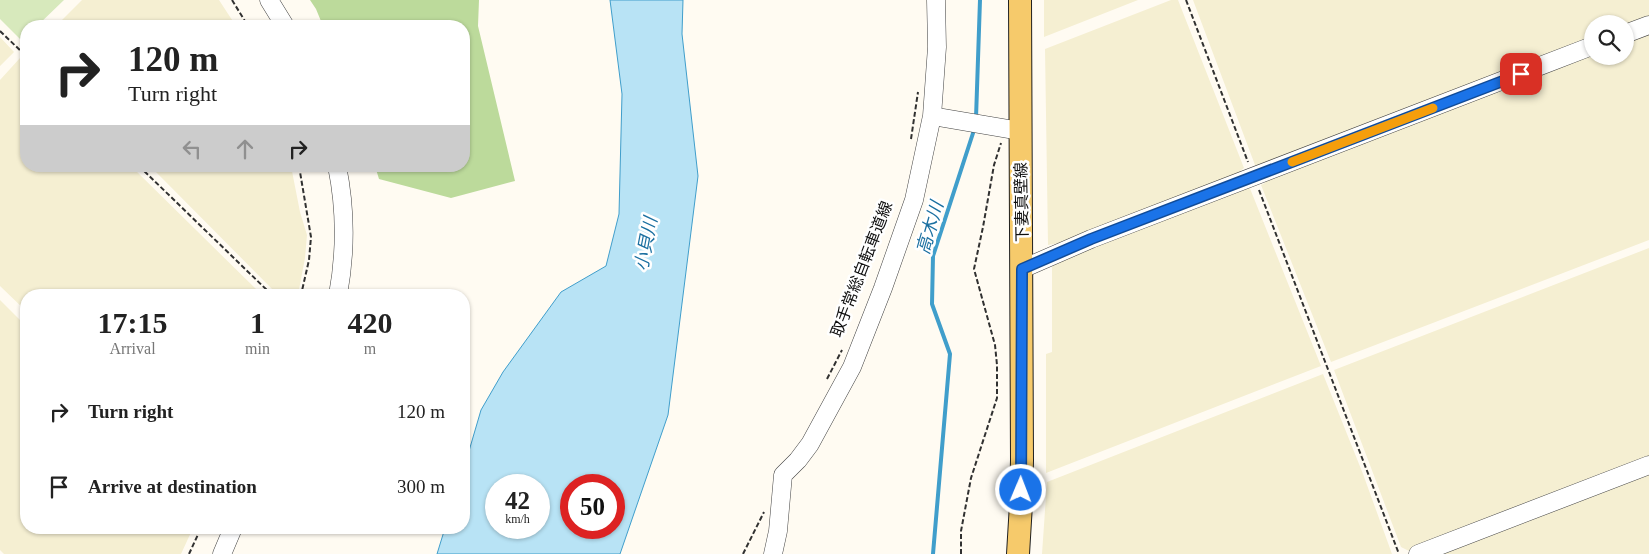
<!DOCTYPE html>
<meta charset="utf-8">
<style>
:root{--surface:#fff;--page:#f6f6f6;--text:#222;--muted:#767676}
body{margin:0;font-family:"Times New Roman","Noto Sans JP",serif;background:var(--page);color:var(--text);height:100vh;display:flex;flex-direction:column;font-size:19px;white-space:nowrap}
*{box-sizing:border-box;margin:0}
p{font-size:16px;color:var(--muted)}
.icon{flex:none;width:28px;height:28px;fill:none;stroke:currentColor;stroke-width:2;stroke-linecap:round;stroke-linejoin:round}
.map{position:relative;flex:1;overflow:hidden}
.details{position:absolute;left:20px;top:289px;width:450px;height:245px;display:flex;flex-direction:column;background:var(--surface);border-radius:20px;box-shadow:0 1px 4px #0004}
.details>*{flex:none}
.hud{position:absolute;left:20px;top:20px;width:450px;height:152px;border-radius:20px;box-shadow:0 1px 4px #0004;background:#fff;color:var(--text);overflow:hidden}
.fabs{position:absolute;left:1584px;top:15px;display:grid;gap:10px}
.fabs a{display:grid;place-items:center;width:50px;height:50px;border-radius:50%;background:var(--surface);box-shadow:0 1px 4px #0004;font-size:25px}
.speed{position:absolute;left:485px;top:474px;display:flex;gap:10px;font-size:25px;font-weight:700;text-align:center}
.speed>*{display:grid;place-content:center;width:65px;height:65px;border-radius:50%;background:var(--surface);box-shadow:0 1px 4px #0004;line-height:1}
.speed small{font-size:12px;font-weight:400}
.speed .limit{border:8px solid #d22;background:#fff;color:#111}
.pin{position:absolute;display:grid;place-items:center;width:42px;height:42px;color:#fff;margin:-21px;border-radius:10px;box-shadow:0 2px 8px #0006}
.me{position:absolute;width:55px;margin:-28px;rotate:1deg;stroke-linejoin:round;filter:drop-shadow(0 0 4px #0008)}
.turn{display:flex;align-items:center;gap:18px;height:105px;padding:0 25px;font-size:22px}
.turn .icon{width:65px;height:65px;stroke-width:2.5}
.turn b{display:block;font-size:35px;line-height:42px}
.lanes{display:flex;align-items:center;height:48px;padding:0 25px;background:#0003;justify-content:center;gap:25px;direction:ltr}
.lanes .off{opacity:.35}
.eta{display:flex;justify-content:space-evenly;align-items:center;height:85px;text-align:center}
.eta b{font-size:30px;font-weight:800;line-height:35px}
ul{padding:0;list-style:none}
li{display:flex;align-items:center;gap:15px;height:75px;padding:0 25px}
li div{flex:1}
li b{display:block;font-size:19px}
li em{font-style:normal}
.map>svg:first-child{display:block}
.farmland{fill:#f5efd2}
.green{fill:#d7e9bc}
.forest{fill:#bcda9b}
.water{fill:#b8e3f5;stroke:#409ecb;fill-rule:evenodd}
.lines{fill:none;stroke-linecap:round;stroke-linejoin:round}
.stream{stroke:#409ecb;stroke-width:4}
.minor-casing{stroke:#424242;stroke-width:19}
.major-casing{stroke:#202020;stroke-width:24}
.path{stroke:#313131;stroke-width:2;stroke-dasharray:5 2.5;stroke-linecap:butt}
.minor{stroke:#fff;stroke-width:18}
.major{stroke:#f6ca6b;stroke-width:22}
.route-casing{stroke:#114b97;stroke-width:12}
.route{stroke:#1a73e8;stroke-width:9}
.slow{stroke:#f59e0b;stroke-width:9}
.labels{text-anchor:middle;stroke-width:5;stroke-linejoin:round;paint-order:stroke}
.street-label{font-size:16px;fill:#0f0f0f;stroke:#fff}
.water-label{font-size:18px;font-style:italic;fill:#1a6fa0;stroke:#fff}
</style>
<div class="map">
<svg width="1649" height="554" viewBox="0 0 1649 554">
<rect width="100%" height="100%" fill="#fffbf2"/>
<!-- farmland -->
<path class="farmland" d="M82 0H219L236 26H56Z
M1044 0H1138L1044 37Z
M1171 0H1178L1244 168 1240 171 1242 176 1060 243 1048 245 1045 49Z
M1193 0H1649V18L1625 27V24H1592V40L1258 167 1255 165Z
M1649 30V240L1331 362 1261 185 1265 183V179L1592 51V56H1625V39Z
M0 37 14 52 0 66Z
M20 58 26 64V166H131L262 295H26V311L0 286V80Z
M150 166H291L300 212 307 235 305 258 298 295H278Z
M1249 186 1321 366 1046 473V354L1052 352V265L1050 260Z
M1649 248V461L1411 552 1401 547 1334 370Z
M0 300 26 326V528H193L181 554H4L0 550Z
M1323 374 1363 474 1392 554H1042L1047 482Z
M1649 470V554H1432Z"/>
<!-- green -->
<path class="green" d="M0 0H64L37 26H26V37L22 41 0 19Z"/>
<!-- forest -->
<path class="forest" d="M310 0H479L478 26 515 181 451 198 379 179 375 166H464V26H323L316 9Z"/>
<!-- water -->
<path class="water" d="M610 0H683L682 34 698 176 668 415 620 554H437L445 528H464V468L481 410 503 372 561 292 606 266 619 214 622 94ZM496 485H539V528H496ZM571 485H614V528H571Z"/>
<g class="lines">
<!-- stream -->
<path class="stream" d="M976 118 980 0
M933 554 950 354 932 304 933 256 975 127"/>
<defs>
<path id="minor" d="M269 0 285 26
M1625 34 1649 25
M932 116 1020 131
M337 166C346 210 346 251 338 295
M1022 269 1091 239 1592 46
M222 554 233 528
M773 554 778 531 783 475 798 460 810 444 852 367 883 288 914 200 932 116 937 47 936 0
M1418 554 1649 465"/>
<path id="major" d="M1018 554 1021 504 1022 460 1020 0"/>
</defs>
<!-- minor casing -->
<use href="#minor" class="minor-casing"/>
<!-- major casing -->
<use href="#major" class="major-casing"/>
<!-- path -->
<path class="path" d="M232 0 248 26
M1186 0 1248 162
M0 31 26 56
M911 139 918 92
M139 166 272 295
M299 166 311 237 309 260 301 295
M1259 190 1399 554
M827 379 842 350
M189 554 201 528
M743 554 764 512
M961 554V531L971 478 997 398V365L995 345 974 269 983 227 994 165 1001 143"/>
<!-- minor -->
<use href="#minor" class="minor"/>
<!-- major -->
<use href="#major" class="major"/>
</g>
<g class="lines">
<defs>
<path id="route" d="M1021 490 1022 269 1091 239 1521 74"/>
</defs>
<!-- route casing -->
<use href="#route" class="route-casing"/>
<!-- route -->
<use href="#route" class="route"/>
<!-- slow -->
<path class="slow" d="M1292 162 1433 108"/>
</g>
<g class="labels">
<!-- street labels -->
<g class="street-label">
<text transform="translate(1021 202) rotate(-91)" y="6">下妻真壁線</text>
<text transform="translate(861 269) rotate(-69)" y="6">取手常総自転車道線</text>
</g>
<!-- water labels -->
<g class="water-label">
<text transform="translate(930 228) rotate(-74)" y="6">高木川</text>
<text transform="translate(646 244) rotate(-79)" y="6">小貝川</text>
</g>
</g>
</svg>
<div class="fabs">
<a><svg class="icon" aria-label="search" viewBox="0 0 24 24"><circle cx="10" cy="10" r="6"/><path d="M15 15l6 6"/></svg></a>
</div>
<div class="speed"><div>42<small>km/h</small></div><div class="limit">50</div></div>
<div class="pin" style="left:1521px;top:74px;background:#d93025"><svg class="icon" aria-label="arrive" viewBox="0 0 24 24"><path d="M6 21V4h12l-3 4 3 4H6"/></svg></div>
<svg class="me" style="left:1021px;top:490px" viewBox="-20 -20 40 40"><circle r="17" fill="#1a73e8" stroke="#fff" stroke-width="3"/><path d="M0-11L8 9 0 5-8 9z" fill="#fff"/></svg>
<div class="hud">
<div class="turn"><svg class="icon" aria-label="right" viewBox="0 0 24 24"><path d="M7 20v-9h11M14 6l5 5-5 5"/></svg><div><b>120 m</b>Turn right</div></div>
<div class="lanes"><svg class="icon off" aria-label="left" viewBox="0 0 24 24"><path d="M17 20v-9H6M10 6l-5 5 5 5"/></svg><svg class="icon off" aria-label="ahead" viewBox="0 0 24 24"><path d="M12 20V5M6 11l6-6 6 6"/></svg><svg class="icon" aria-label="right" viewBox="0 0 24 24"><path d="M7 20v-9h11M14 6l5 5-5 5"/></svg></div>
</div>
<section class="details">
<div class="eta">
<div><b>17:15</b><p>Arrival</p></div>
<div><b>1</b><p>min</p></div>
<div><b>420</b><p>m</p></div>
</div>
<ul>
<li><svg class="icon" aria-label="right" viewBox="0 0 24 24"><path d="M7 20v-9h11M14 6l5 5-5 5"/></svg><div><b>Turn right</b></div><em>120 m</em></li>
<li><svg class="icon" aria-label="arrive" viewBox="0 0 24 24"><path d="M6 21V4h12l-3 4 3 4H6"/></svg><div><b>Arrive at destination</b></div><em>300 m</em></li>
</ul>
</section>
</div>
